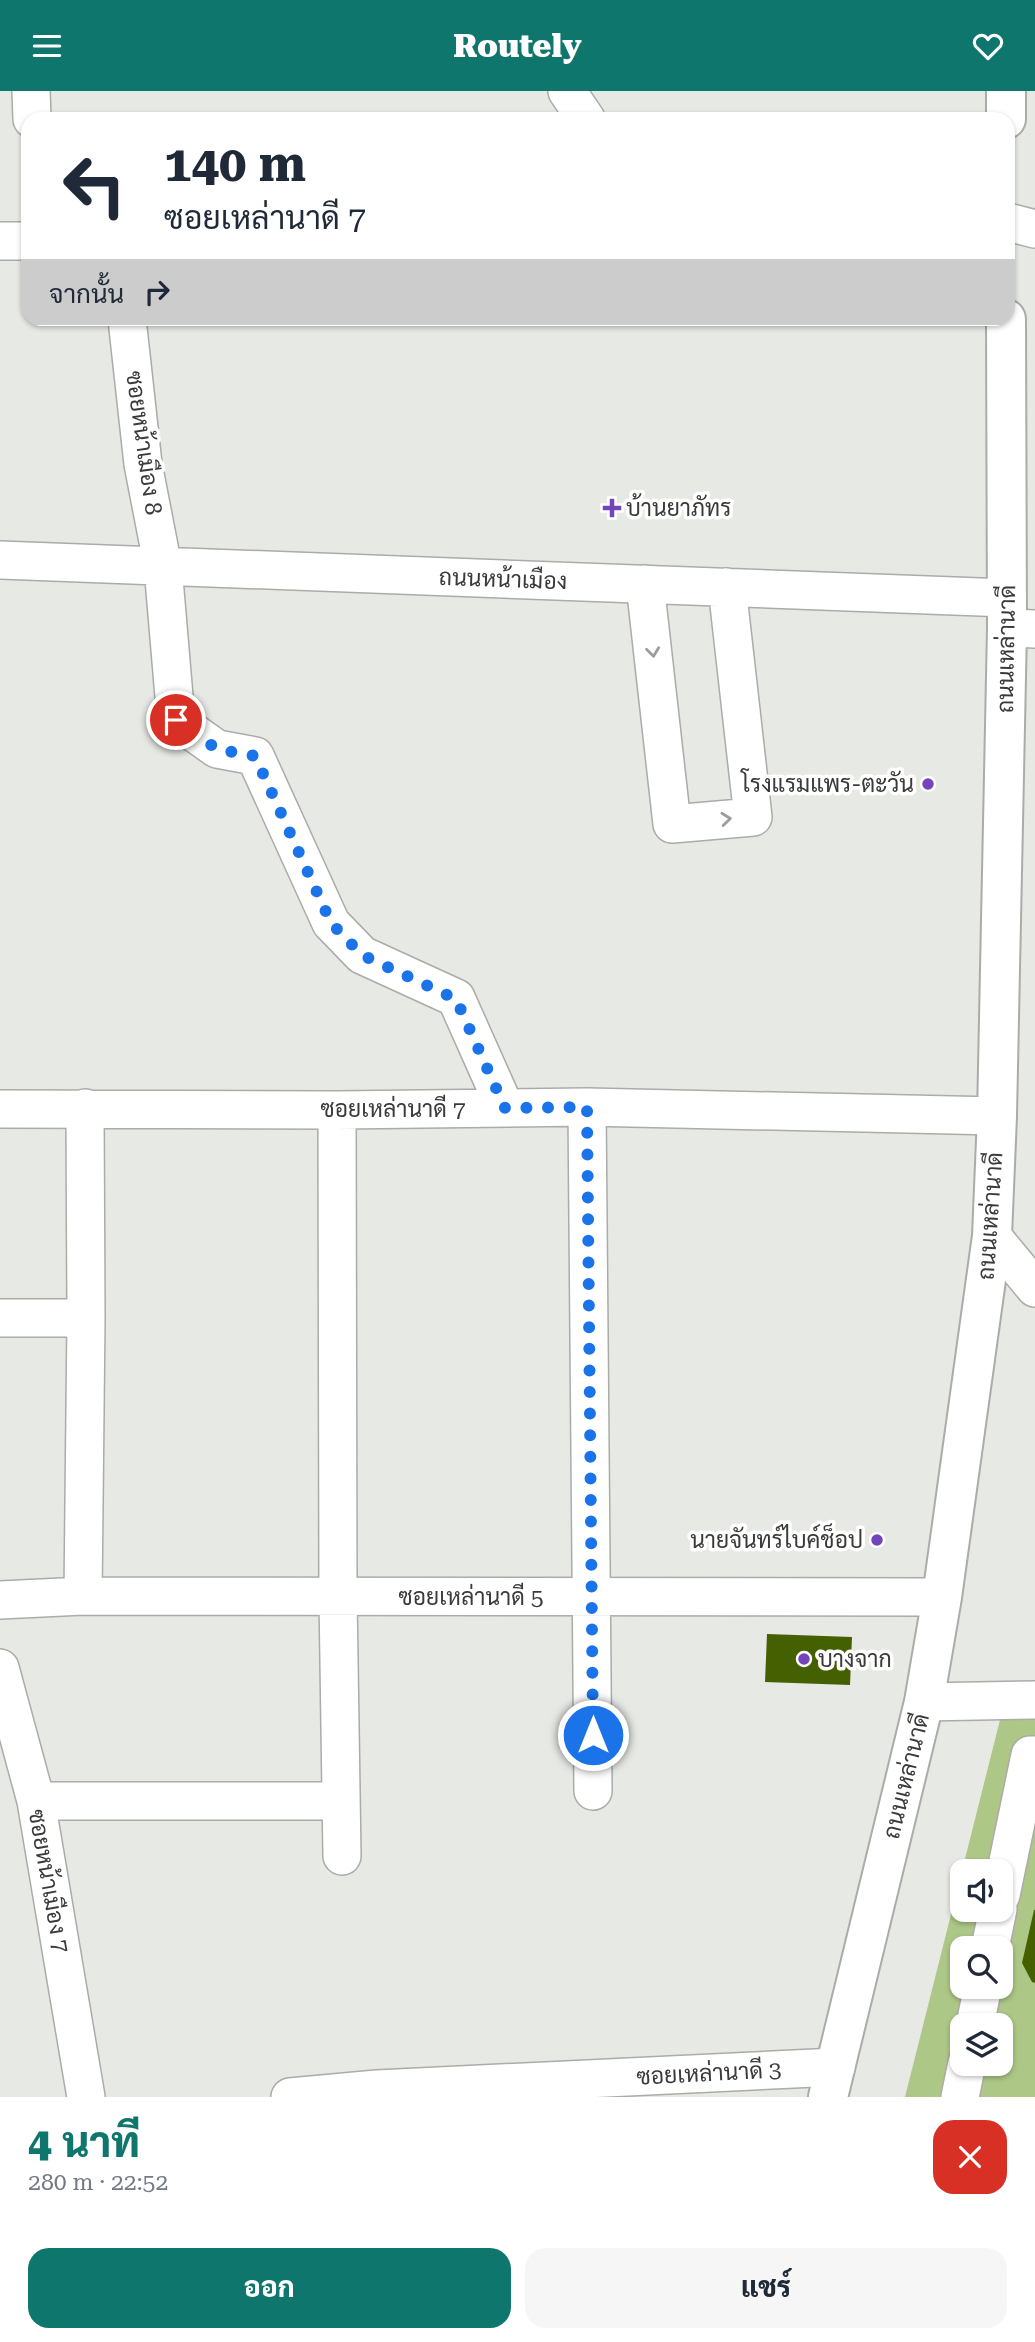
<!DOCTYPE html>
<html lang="th">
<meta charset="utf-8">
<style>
:root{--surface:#fff;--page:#f6f6f7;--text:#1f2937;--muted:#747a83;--accent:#0f766e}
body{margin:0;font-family:"Roboto Serif",Sarabun,serif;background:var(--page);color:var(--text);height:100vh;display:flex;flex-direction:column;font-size:26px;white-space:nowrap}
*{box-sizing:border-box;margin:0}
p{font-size:23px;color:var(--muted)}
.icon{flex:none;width:38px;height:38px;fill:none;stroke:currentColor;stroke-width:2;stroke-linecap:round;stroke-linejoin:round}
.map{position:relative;height:2006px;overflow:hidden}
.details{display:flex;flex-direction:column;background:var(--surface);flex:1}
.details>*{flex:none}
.guide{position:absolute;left:21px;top:21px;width:994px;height:214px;border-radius:21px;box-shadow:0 2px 5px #0004;background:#fff;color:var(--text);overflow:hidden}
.controls{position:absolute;left:950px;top:1768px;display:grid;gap:14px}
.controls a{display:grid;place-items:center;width:63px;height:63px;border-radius:14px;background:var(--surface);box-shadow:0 2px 5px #0004;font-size:35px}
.pin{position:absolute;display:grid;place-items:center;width:60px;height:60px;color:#fff;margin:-30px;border:4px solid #fff;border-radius:50%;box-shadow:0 2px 7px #0007}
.me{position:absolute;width:77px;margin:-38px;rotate:0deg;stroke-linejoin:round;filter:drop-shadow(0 0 5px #0008)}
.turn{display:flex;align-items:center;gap:24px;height:147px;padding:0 28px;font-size:32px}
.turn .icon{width:91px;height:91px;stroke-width:2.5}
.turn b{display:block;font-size:49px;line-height:60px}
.then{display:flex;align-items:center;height:66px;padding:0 28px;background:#0003;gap:14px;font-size:26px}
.round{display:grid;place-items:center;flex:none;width:74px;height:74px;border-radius:21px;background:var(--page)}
.head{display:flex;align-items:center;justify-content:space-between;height:119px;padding:0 28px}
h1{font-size:42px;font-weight:800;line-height:52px;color:var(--accent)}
.action{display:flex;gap:14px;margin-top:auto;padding:14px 28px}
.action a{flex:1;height:80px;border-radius:21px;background:var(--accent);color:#fff;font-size:28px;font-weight:800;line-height:80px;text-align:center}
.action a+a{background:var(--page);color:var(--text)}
header{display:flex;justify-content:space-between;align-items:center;height:91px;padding:0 28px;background:var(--accent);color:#fff;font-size:32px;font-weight:800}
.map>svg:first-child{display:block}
.green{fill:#acc786;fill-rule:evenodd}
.building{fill:#456001}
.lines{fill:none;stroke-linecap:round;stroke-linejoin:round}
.minor-casing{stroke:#aaaca8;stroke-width:40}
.major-casing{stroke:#aaaca8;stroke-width:42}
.minor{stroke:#fff;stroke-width:37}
.major{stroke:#fff;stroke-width:38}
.oneway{stroke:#9c9d9c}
.route{stroke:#1a73e8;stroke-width:12;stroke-dasharray:0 21.6}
.poi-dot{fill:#7544bb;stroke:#fff;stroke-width:2.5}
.labels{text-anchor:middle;stroke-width:7;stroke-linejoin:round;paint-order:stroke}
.street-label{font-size:23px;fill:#3a3b39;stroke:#fff}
.poi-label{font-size:23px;fill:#3a3b39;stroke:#fff;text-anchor:start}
</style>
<header><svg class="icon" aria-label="menu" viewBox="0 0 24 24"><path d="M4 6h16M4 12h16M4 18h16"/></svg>Routely<svg class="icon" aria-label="heart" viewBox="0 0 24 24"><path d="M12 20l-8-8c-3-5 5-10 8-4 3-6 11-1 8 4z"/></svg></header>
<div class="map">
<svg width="1035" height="2006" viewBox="0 0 1035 2006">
<rect width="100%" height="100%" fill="#e7e9e5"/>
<!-- green -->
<path class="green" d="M1035 1623V2006H905L1001 1625ZM962 1780H1001V1818H962ZM962 1857H1001V1895H962ZM962 1934H1001V1972H962Z"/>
<!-- building -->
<path class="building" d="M767 1543 852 1546 850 1594 765 1591Z
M1034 1819H1035V1892L1032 1891 1022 1872Z"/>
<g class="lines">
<defs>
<path id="minor" d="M31 0 32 28
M567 0 586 28
M1008 131 1035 138
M0 150H28
M127 228 143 373 163 476 176 629 217 658 255 665 331 832 362 864 456 907 505 1017
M0 469 1007 507
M645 493 672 733 753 726 727 496
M1007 537 1035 538
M587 1016 593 1700
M0 1018 337 1019 587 1016 997 1025
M337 1019 338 1506 342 1765
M992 1145 1035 1197
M0 1227H86
M83 1505 86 1227 85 1017
M0 1509 83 1505 942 1506
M0 1577 36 1710 86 2006
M924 1611 1035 1609
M36 1710H341
M1001 1804 1030 1664H1035
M990 1857 998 1818
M975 1934 983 1895
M290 2006 377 1998 836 1976
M960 2006 967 1972"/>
<path id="major" d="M1006 0V28
M828 2006 924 1611 942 1506 992 1145 997 1025 1007 537 1006 228"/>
</defs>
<!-- minor casing -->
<use href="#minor" class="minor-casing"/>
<!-- major casing -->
<use href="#major" class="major-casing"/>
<!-- minor -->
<use href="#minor" class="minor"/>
<!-- major -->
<use href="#major" class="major"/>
</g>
<!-- one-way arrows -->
<defs><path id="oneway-chevron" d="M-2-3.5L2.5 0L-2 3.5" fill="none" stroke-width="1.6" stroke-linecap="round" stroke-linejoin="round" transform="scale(1.75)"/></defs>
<g class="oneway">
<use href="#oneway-chevron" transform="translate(653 561) rotate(83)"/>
<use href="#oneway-chevron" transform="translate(726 728) rotate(-6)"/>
</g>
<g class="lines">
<!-- route -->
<path class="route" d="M176 629 217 658 255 665 331 832 362 864 456 908 505 1017 587 1016 593 1644"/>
</g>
<!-- markers -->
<g class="poi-dot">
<path d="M608.5 406.5h7v7h7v7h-7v7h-7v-7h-7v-7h7z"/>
<circle cx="928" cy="693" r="7"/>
<circle cx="877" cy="1449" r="7"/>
<circle cx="804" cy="1568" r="7"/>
</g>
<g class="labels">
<!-- street labels -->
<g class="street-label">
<text transform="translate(144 352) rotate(82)" y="8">ซอยหน้าเมือง 8</text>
<text transform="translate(503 488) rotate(2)" y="8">ถนนหน้าเมือง</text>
<text transform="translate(1006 558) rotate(-89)" y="8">ถนนเหล่านาดี</text>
<text x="393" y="1026">ซอยเหล่านาดี 7</text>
<text transform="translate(990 1125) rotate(-86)" y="8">ถนนเหล่านาดี</text>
<text x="471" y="1514">ซอยเหล่านาดี 5</text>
<text transform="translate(906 1685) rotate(-76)" y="8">ถนนเหล่านาดี</text>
<text transform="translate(49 1790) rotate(80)" y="8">ซอยหน้าเมือง 7</text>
<text transform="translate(709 1982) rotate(-3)" y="8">ซอยเหล่านาดี 3</text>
</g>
<!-- poi labels -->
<g class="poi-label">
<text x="626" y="425">บ้านยาภัทร</text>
<text x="914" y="701" text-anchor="end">โรงแรมแพร-ตะวัน</text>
<text x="863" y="1457" text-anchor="end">นายจันทร์ไบค์ช็อป</text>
<text x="818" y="1576">บางจาก</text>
</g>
</g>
</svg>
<div class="controls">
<a><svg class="icon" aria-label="sound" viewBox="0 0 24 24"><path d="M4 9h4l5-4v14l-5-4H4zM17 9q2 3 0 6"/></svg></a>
<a><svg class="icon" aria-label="search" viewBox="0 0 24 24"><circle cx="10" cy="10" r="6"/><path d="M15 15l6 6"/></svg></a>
<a><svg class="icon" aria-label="layers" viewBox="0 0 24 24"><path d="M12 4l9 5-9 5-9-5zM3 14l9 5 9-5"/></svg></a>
</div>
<div class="pin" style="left:176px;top:629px;background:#d93025"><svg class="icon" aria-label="arrive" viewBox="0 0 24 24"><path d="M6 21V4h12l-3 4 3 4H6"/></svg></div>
<svg class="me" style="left:593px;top:1644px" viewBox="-20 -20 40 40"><circle r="17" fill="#1a73e8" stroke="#fff" stroke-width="3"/><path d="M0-11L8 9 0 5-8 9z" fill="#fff"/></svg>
<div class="guide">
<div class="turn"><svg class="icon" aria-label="left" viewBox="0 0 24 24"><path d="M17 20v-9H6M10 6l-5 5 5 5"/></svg><div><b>140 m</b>ซอยเหล่านาดี 7</div></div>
<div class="then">จากนั้น<svg class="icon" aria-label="right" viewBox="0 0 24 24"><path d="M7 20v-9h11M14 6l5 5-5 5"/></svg></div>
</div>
</div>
<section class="details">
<div class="head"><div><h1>4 นาที</h1><p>280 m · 22:52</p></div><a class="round" style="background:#d93025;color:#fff"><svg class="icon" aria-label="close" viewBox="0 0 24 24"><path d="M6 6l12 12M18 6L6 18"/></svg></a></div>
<div class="action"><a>ออก</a><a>แชร์</a></div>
</section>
